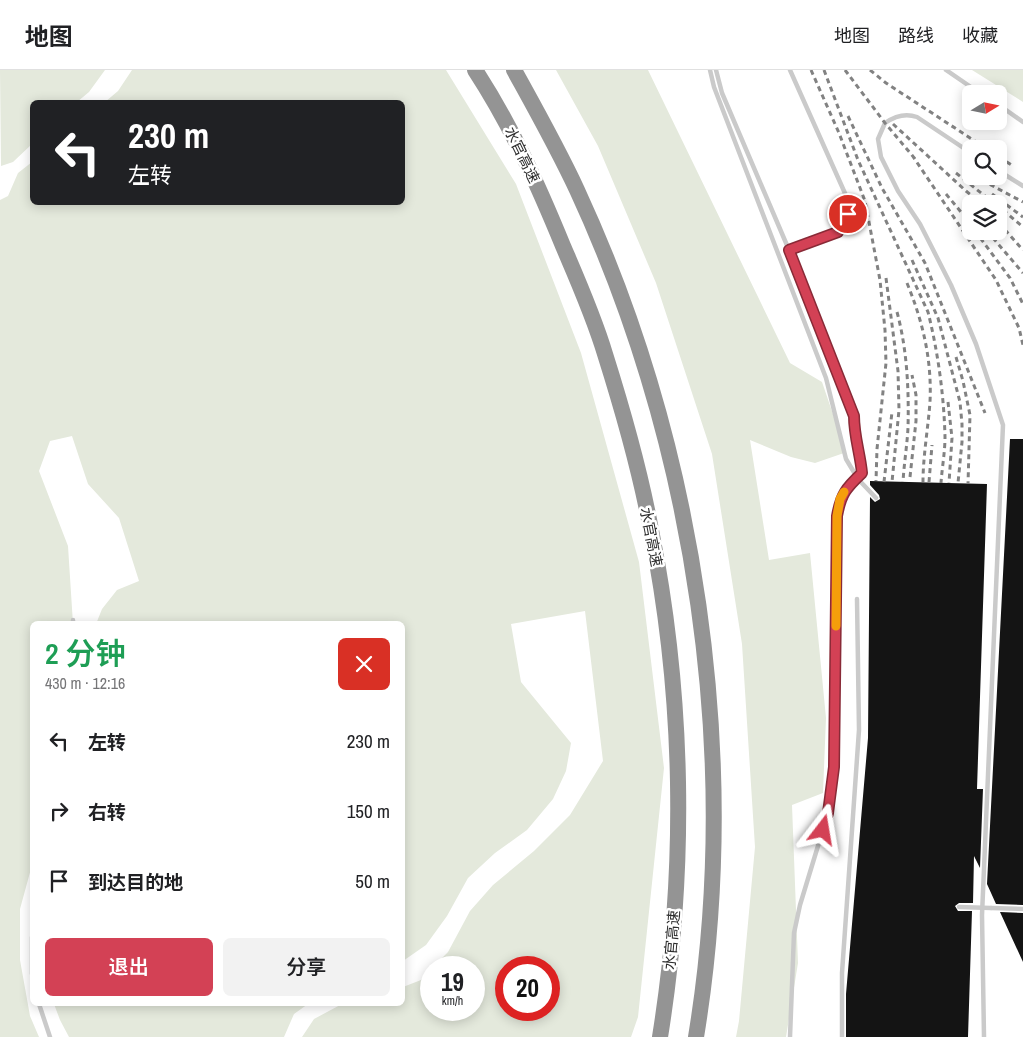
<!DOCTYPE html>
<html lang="zh">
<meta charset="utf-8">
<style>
:root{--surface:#fff;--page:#f2f2f2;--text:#202124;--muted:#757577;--line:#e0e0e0;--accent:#d34155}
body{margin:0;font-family:"Archivo Narrow","Noto Sans SC",sans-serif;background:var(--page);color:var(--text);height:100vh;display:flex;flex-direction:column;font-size:19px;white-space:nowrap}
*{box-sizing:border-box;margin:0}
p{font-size:16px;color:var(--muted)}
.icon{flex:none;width:28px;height:28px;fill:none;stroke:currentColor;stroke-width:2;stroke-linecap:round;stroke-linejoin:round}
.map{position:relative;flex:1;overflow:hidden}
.panel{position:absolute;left:30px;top:551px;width:375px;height:385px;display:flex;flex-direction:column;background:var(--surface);border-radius:8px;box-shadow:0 2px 12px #0003}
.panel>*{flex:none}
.hud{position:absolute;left:30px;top:30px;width:375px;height:105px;border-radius:8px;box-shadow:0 2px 12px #0003;background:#202124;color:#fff;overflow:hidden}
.needle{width:32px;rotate:80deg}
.buttons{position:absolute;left:962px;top:15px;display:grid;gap:10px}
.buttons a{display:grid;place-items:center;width:45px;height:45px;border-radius:8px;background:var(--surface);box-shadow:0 2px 12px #0003;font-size:25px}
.speed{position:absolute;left:420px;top:886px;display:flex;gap:10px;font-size:25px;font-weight:700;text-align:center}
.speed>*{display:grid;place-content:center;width:65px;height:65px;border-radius:50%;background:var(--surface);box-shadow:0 2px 12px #0003;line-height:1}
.speed small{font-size:12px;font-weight:400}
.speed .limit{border:8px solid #d22;background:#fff;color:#111}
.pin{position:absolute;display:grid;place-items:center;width:42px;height:42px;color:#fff;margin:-21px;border:2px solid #fff;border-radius:50%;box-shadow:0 1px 5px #0007}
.me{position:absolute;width:55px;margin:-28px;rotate:14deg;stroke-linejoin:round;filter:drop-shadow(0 0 4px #0008)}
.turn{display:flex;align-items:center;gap:18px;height:105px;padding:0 15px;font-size:22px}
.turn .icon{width:65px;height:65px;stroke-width:2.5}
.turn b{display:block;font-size:35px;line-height:42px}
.round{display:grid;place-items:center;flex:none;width:52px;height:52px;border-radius:8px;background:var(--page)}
.summary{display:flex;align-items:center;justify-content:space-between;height:85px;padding:0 15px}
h1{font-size:30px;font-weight:600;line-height:38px;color:#1e9e55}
.cta{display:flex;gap:10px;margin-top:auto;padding:10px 15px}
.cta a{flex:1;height:58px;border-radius:8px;background:var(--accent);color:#fff;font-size:20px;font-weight:600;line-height:58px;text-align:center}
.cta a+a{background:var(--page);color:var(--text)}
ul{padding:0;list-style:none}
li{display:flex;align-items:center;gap:15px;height:70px;padding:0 15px}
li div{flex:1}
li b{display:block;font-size:19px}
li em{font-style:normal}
header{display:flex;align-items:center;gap:30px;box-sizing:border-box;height:70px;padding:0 25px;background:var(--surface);border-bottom:1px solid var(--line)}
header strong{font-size:24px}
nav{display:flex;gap:28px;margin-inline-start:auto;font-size:18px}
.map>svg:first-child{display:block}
.green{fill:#e4e9dc;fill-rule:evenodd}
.building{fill:#141414}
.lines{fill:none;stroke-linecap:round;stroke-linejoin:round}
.service{stroke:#cacaca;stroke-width:4.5}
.motorway{stroke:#949494;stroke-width:16}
.rail{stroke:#828282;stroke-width:3;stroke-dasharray:5 4;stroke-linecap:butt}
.service-bridge{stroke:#cacaca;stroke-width:4.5}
.route-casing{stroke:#892a37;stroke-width:12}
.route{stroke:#d34155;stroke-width:9}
.slow{stroke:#f59e0b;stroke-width:9}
.labels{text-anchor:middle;stroke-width:5;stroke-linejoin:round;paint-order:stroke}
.street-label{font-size:15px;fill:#2d2d2d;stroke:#fff}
</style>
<header>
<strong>地图</strong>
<nav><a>地图</a><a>路线</a><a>收藏</a></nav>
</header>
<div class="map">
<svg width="1023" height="967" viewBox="0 0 1023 967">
<rect width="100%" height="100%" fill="#fff"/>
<!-- green -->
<path class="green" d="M0 0H105L89 22 77 32H32V74L13 92 1 96Z
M132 0H446L516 114 581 283 639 492 664 698 638 947 631 967H302L314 949 342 934H402L403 917 421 910 431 899V940H474V898L433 897 448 882 470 841 493 815 534 781 570 745 603 691 585 541 511 554 521 612 571 673 566 701 553 729 527 760 495 783 468 808 447 846 426 875 403 891 402 554H96L102 539 117 520 139 511 119 448 88 414 72 366 50 371 39 401 68 476 73 554H32V795L20 839V890L30 946 39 967H0V130L8 126 18 103 32 92V132H402V32H105L118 21ZM506 898H549V940H506Z
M556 0H648L790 293 822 312 835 350 844 383 815 393 791 387 750 370 769 490 810 483 826 648 823 723 792 735 798 893 786 967H736L739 951 755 777 742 574 712 384 656 213 598 76Z
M972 0H1023V32Z
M54 934H308L294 944 284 967H69L60 950Z"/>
<!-- building -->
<path class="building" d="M1010 369H1023V835L996 834 987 814Z
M870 411 987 414 977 719H983L980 798 974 786 973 833H959L955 836 958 841H972L968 967H846V924L868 668 870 427 875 432 880 429 879 425 870 415Z
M1000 842 1023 843V892Z"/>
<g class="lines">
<!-- service -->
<path class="service" d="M716 0 722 23 789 180 854 346C854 366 860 383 862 403 846 418 841 424 837 446L834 697 828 743 800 835 794 863 790 967
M946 0 981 24
M999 35 1023 52
M971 83 917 47C906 43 895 46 885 53L878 69 881 87 898 121 920 154 951 215 976 274 1003 355 982 845 984 967
M999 101 1023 116
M789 180 838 162 848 144V130L790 0
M73 554V550
M991 838 1023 839
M32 867V904
M39 934 50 967
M842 967V903L859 660 857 529"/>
<!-- motorway -->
<path class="motorway" d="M475 0C511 55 538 115 563 176 578 211 594 247 605 284 623 341 640 400 651 460 684 626 687 799 660 967
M514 0C536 40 558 79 577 120 696 377 742 687 696 967"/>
<!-- rail -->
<path class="rail" d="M811 0 839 63 865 131 880 210 885 260 886 293 877 379 876 411
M824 0 858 90 928 242C938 282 944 326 945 367 945 382 942 398 941 413
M845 0 885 53 916 90
M870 0 886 13 987 79
M848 46 882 118 925 193 985 343
M893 54 966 121 982 134
M912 85 996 210 1019 258 1023 275
M999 87 1013 96
M956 103 995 134
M974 106 1023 132
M946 124 971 154
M992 124 1023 147
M1003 140 1023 157
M999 153 1023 180
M975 161 1010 208 1023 234
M987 161 1023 203
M912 190 938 248 960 332 962 354V372L958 413
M886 208 898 301 899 340 892 412
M907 213C923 252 932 290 930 332 928 359 923 386 923 412
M897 242C907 279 909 319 908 358 907 376 904 394 903 412
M956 287 963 311 970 345 968 414
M948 332 952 368 949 413
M910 407 916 351V325L912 305
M884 412 892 342
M929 412 932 375"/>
<!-- service-bridge -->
<path class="service-bridge" d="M710 0 714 17 826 308 846 389 858 409 876 428
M959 837 991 838"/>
</g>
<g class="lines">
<defs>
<path id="route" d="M823 760 828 743 834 697 837 446C841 424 846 418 862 403 860 383 854 366 854 346L789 180 838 162 848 144"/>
</defs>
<!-- route casing -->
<use href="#route" class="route-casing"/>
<!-- route -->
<use href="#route" class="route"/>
<!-- slow -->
<path class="slow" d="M836 556 837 446 840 429 844 422"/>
</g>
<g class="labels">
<!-- street labels -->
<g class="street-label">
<text transform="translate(522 85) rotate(64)" y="5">水官高速</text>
<text transform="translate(651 467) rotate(79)" y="5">水官高速</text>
<text transform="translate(672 870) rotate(-85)" y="5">水官高速</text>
</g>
</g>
</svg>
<div class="buttons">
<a><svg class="needle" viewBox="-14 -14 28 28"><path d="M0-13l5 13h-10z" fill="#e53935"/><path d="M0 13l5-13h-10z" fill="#757577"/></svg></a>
<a><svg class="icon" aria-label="search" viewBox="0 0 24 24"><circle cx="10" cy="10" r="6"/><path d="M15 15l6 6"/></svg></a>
<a><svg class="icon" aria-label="layers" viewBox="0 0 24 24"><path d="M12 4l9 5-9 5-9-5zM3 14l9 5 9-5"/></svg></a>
</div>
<div class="speed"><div>19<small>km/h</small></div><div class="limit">20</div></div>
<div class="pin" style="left:848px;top:144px;background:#d93025"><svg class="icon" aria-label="arrive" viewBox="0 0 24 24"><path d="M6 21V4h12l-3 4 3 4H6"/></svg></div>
<svg class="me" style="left:823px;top:760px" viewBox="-20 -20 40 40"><path d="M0-17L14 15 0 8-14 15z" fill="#d34155" stroke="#fff" stroke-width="4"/></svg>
<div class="hud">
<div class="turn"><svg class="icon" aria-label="left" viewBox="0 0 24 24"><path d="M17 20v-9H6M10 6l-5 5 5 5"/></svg><div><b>230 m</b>左转</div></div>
</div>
<section class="panel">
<div class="summary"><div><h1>2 分钟</h1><p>430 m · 12:16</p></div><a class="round" style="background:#d93025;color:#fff"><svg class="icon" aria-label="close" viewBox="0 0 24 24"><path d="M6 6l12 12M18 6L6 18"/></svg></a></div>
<ul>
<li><svg class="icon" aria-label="left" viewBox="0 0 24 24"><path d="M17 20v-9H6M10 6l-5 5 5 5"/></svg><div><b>左转</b></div><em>230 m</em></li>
<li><svg class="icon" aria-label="right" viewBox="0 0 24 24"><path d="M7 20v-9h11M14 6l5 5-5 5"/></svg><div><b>右转</b></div><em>150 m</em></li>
<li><svg class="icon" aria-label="arrive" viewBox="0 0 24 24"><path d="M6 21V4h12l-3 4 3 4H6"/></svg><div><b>到达目的地</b></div><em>50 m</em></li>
</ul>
<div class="cta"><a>退出</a><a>分享</a></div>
</section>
</div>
